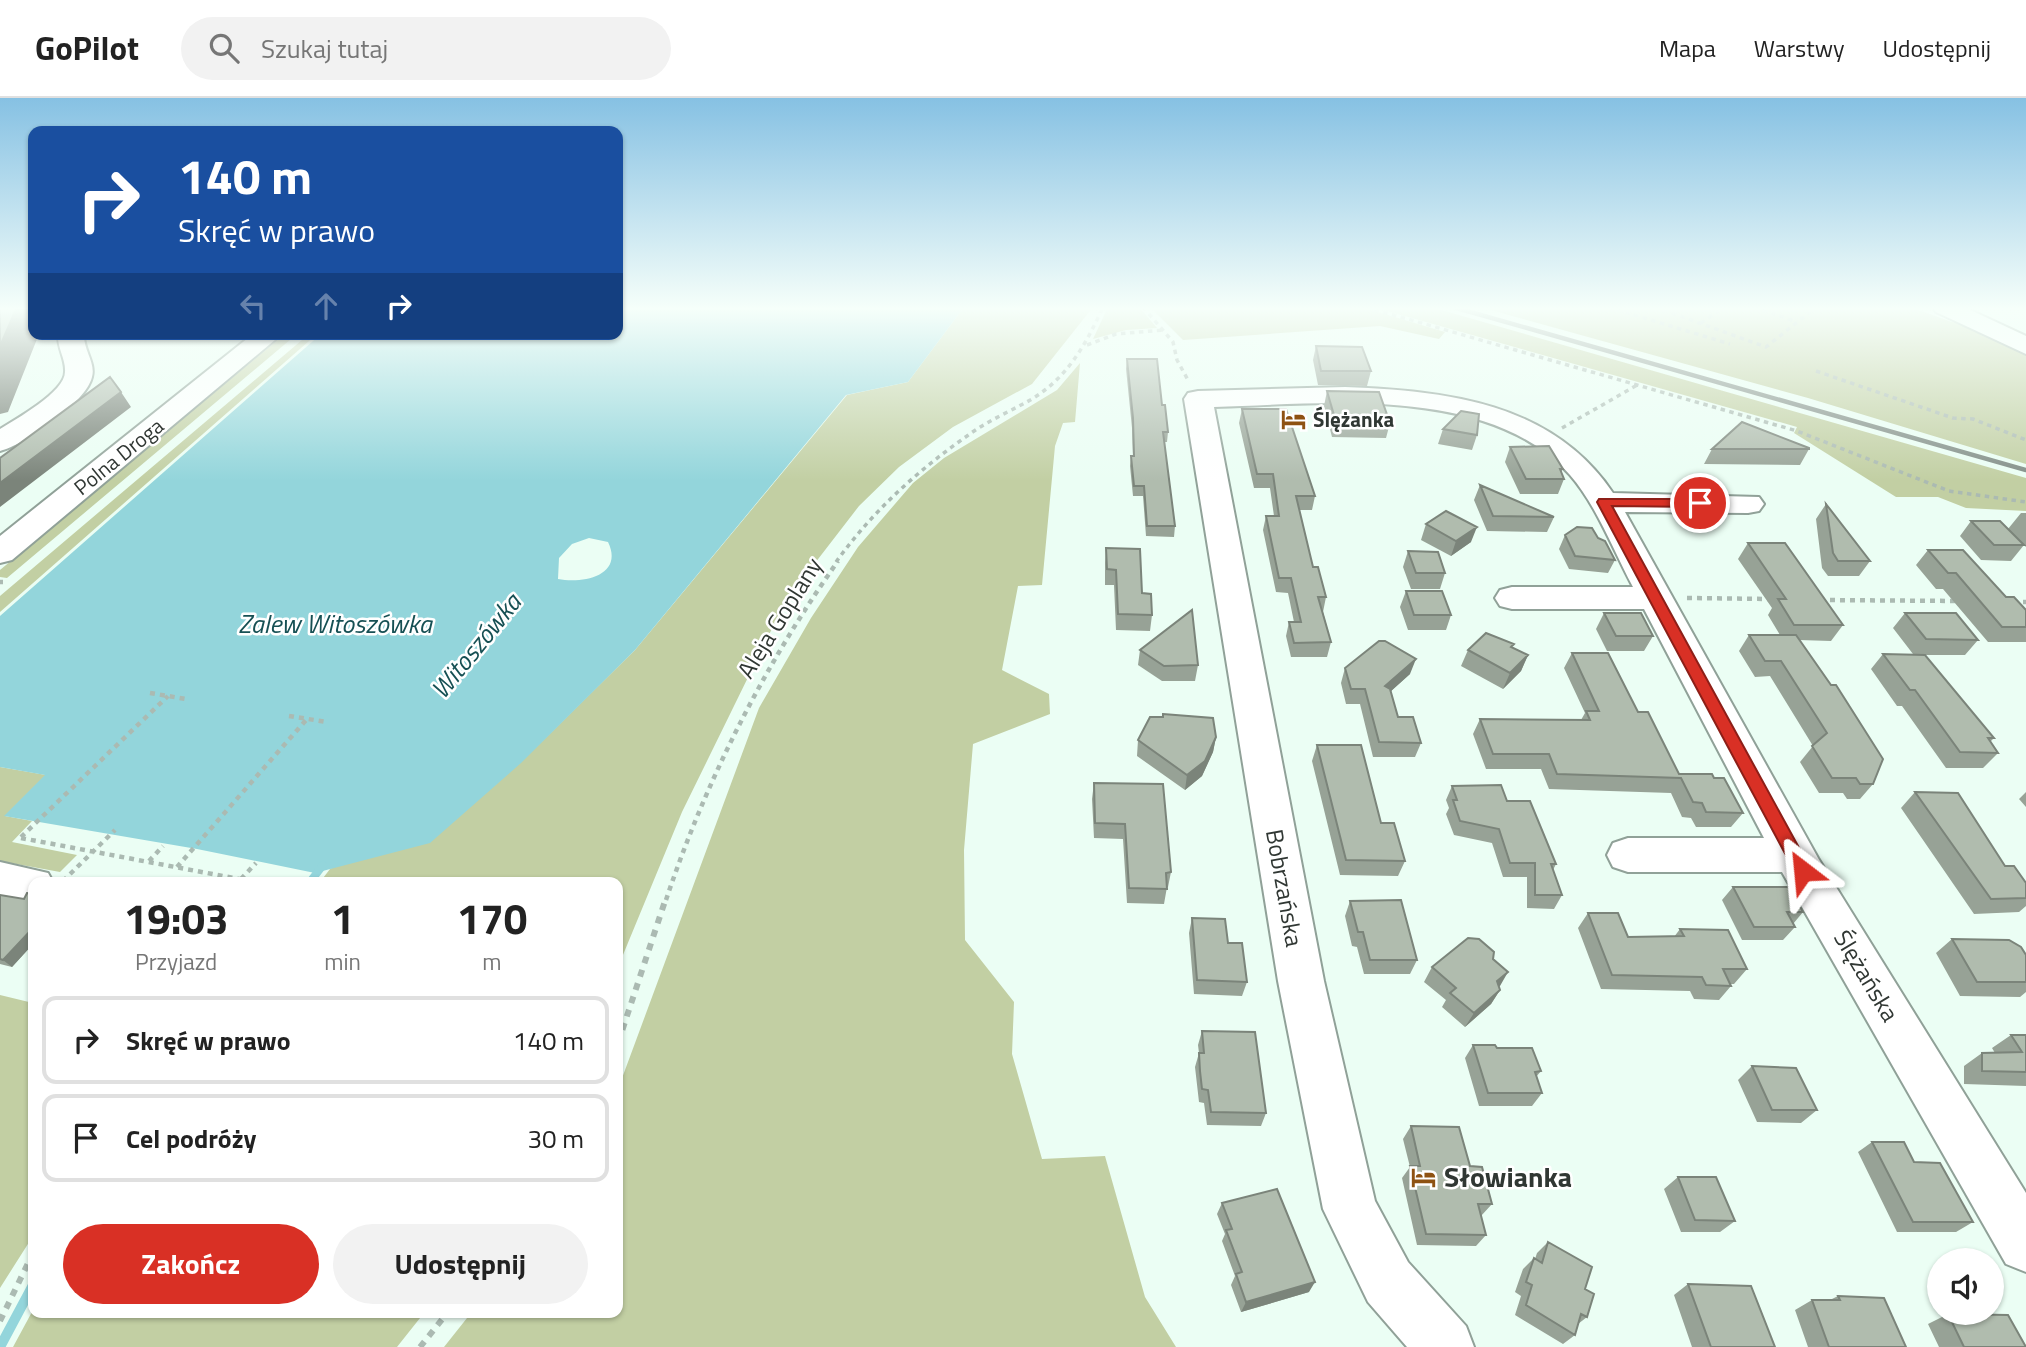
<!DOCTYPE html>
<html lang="pl">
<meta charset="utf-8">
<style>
:root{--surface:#fff;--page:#f2f2f2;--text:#222;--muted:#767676;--line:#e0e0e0;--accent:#d93025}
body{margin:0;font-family:"Titillium Web",sans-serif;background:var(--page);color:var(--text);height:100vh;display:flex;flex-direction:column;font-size:26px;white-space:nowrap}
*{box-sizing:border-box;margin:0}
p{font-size:23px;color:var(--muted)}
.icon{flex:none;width:38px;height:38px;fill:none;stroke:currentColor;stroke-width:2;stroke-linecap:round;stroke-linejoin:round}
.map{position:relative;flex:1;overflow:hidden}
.panel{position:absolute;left:28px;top:779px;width:595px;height:441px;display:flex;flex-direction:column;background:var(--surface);border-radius:14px;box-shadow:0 2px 5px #0004}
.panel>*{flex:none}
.banner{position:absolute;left:28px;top:28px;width:595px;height:214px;border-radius:14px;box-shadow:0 2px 5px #0004;background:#1a4fa0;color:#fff;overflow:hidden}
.tools{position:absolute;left:1927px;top:1150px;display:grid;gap:14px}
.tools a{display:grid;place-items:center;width:77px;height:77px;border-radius:50%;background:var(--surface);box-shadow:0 2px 5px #0004;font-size:35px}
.pin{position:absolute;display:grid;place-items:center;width:60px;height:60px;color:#fff;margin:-30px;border:4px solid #fff;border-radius:50%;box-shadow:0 2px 7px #0007}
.me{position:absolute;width:77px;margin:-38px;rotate:331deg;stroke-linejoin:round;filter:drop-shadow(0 0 5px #0008)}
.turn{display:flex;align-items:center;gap:24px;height:147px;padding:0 35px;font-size:32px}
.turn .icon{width:91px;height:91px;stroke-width:2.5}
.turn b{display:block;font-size:49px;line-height:60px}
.lanes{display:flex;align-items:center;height:66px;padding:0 35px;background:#0003;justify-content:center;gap:35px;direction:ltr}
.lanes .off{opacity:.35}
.eta{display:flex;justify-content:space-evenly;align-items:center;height:119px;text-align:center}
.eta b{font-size:42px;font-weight:700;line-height:49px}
.button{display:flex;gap:14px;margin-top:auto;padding:14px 35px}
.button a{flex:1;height:80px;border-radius:42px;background:var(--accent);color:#fff;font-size:28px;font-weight:700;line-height:80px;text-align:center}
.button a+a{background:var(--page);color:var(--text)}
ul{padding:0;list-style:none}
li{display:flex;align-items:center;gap:21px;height:88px;margin:0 14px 10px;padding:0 21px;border:4px solid var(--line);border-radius:14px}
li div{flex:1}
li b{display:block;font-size:26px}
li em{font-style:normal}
header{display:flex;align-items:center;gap:42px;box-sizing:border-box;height:98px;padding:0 35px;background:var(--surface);border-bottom:2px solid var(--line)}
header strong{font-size:33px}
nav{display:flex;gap:38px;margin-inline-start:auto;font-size:24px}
.search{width:490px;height:63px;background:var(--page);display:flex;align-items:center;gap:18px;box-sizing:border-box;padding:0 24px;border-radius:38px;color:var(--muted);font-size:26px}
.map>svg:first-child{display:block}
.green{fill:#c2cfa3}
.water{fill:#93d5db;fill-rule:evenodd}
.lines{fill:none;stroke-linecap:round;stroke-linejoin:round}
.stream-far1{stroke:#93d5db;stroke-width:8}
.stream{stroke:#93d5db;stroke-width:10}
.minor-casing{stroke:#90a198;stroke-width:4}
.path-far2{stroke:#abbab2;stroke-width:3.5;stroke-dasharray:4.5 4.5;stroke-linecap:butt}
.path-far1{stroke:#abbab2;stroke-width:4.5;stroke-dasharray:5 5;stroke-linecap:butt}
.path{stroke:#abbab2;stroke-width:6;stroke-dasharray:7 7;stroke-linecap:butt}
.minor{fill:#fff;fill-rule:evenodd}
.rail{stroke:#849089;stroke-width:4.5}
.wall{fill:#97a296}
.shaded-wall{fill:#7b847a}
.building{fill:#b0bcae;stroke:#7b847a;stroke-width:2}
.route{fill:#d93025;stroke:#8d1f18;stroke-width:2}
.labels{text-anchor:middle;stroke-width:5;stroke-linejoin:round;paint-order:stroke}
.far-poi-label{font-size:21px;font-weight:bold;fill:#303733;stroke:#fff;text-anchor:start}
.far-street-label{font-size:21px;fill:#303733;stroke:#fff}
.street-label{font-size:24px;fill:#303733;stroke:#fff}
.water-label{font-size:26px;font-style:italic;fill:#165054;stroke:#fff}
.near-poi-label{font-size:28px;font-weight:bold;fill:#303733;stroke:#fff;text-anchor:start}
</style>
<header>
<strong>GoPilot</strong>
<div class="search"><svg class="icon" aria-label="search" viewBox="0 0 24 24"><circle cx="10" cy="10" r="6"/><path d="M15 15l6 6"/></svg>Szukaj tutaj</div>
<nav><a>Mapa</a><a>Warstwy</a><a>Udostępnij</a></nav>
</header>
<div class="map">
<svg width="2026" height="1249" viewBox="0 0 2026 1249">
<rect width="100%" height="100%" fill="#ebfef4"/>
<!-- green -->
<path class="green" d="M964 209H1093L1032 286 953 329 899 369 859 408 785 504 682 714 618 869V784H320L330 771 521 664 635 552 847 297 908 284Z
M1108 209H1139L1157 230 1126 232 1093 241Z
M1150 209H1361L1445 234 1439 241 1380 228 1183 242Z
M1373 209H1431L2026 380V413L1966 410 1938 399H1896L1794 335 1797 329Z
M1480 209H1910L1952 224 1973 227 2026 255V366L1808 300Z
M285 236H297L7 480 0 479V472Z
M309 236H317L0 514V498Z
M1080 265 1075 324 1063 325 1055 348 1042 487 1018 488 1002 572 1049 596 1050 616 973 646 964 752 965 842 1014 904 1012 956 1042 1061 1105 1058 1145 1199 1176 1249H444L471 1215 618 1214V991L759 610 811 520 858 449 913 385 944 360 1057 292Z
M0 669 46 677 5 718 32 723 12 744 77 757 60 774 0 763Z
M0 897 33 905V1138L0 1190Z
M33 1212V1214L424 1215 397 1249H13Z"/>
<!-- water -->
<path class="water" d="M618 209H964L908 284 846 297 635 552 521 665 430 745 315 775 197 751 4 718 45 677 0 669V518L321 236H618ZM589 440 608 444C624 477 584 486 558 481L559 460 572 446Z"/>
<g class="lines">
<!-- stream-far1 -->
<path class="stream-far1" d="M310 784 323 767"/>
<!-- stream -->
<path class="stream" d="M0 1249 33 1187"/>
<defs>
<path id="minor" d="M1932 209H1964L2026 238V256L1936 214Z
M58 236H84C83 251 96 265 92 279 86 305 24 347 0 353V331C16 321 65 294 65 274 66 261 57 250 58 236Z
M253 236H282L12 462 0 465V438Z
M1345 289C1446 293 1552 304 1613 395L1759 399 1764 406 1759 413 1748 415 1625 414 1818 760 2026 1095V1174L2006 1166 1782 774H1628L1613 769 1607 757 1613 745 1628 740H1764L1644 511H1512L1500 508 1495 500 1500 492 1512 489H1633C1613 452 1597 408 1570 377 1490 286 1322 306 1214 309L1324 883 1375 1103 1408 1164 1466 1228 1474 1249H1407L1368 1204 1323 1111 1278 883 1184 301 1188 295 1198 293Z
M0 764 48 775 53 784H33V806L0 800Z"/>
</defs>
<!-- minor casing -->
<use href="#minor" class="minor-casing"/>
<!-- path-far2 -->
<path class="path-far2" d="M1143 209 1173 244 1177 262 1188 282
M1366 209 1797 333 1949 393 2026 404
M1608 209 1730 246
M1655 209 1766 249 1816 209
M1754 209 1797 224
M1701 225 1724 209
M1087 247 1116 236 1163 232
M1816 273 1953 320 1973 321 2026 342
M1562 330 1639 286
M836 464C872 414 917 373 967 338 987 323 1011 313 1032 301 1068 279 1086 246 1103 209"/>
<!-- path-far1 -->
<path class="path-far1" d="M0 484H3
M1687 500 1770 501
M1820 502 1959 503
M2013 504H2026
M150 595 186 601
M289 618 327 624
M21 739 168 598
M21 740 255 784
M149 763 163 748
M177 769 307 621
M241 781 256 765
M63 783 115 732
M666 802C706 682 765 566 838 463"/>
<!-- path -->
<path class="path" d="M618 945 666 800
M0 1223 33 1155
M420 1249 448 1214"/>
<!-- minor -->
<use href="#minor" class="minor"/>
<!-- rail -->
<path class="rail" d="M1453 209 2026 372"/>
</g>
<!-- wall -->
<path class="wall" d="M1316 248 1371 273 1367 288 1318 287 1313 262Z
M1127 261 1162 307 1168 334 1167 344H1164L1175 428 1174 439 1146 438 1143 398H1133L1130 368 1131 358H1133L1132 330 1126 271Z
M1327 293 1390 325 1386 340 1332 339 1324 308Z
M1242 311 1315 398 1312 412H1299L1313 469 1326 499 1323 514 1331 544 1327 559H1291L1286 538 1289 524H1294L1288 495 1276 494 1263 432 1266 418H1274L1270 390H1254L1239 325Z
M1443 331 1477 337 1472 352 1438 346Z
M1510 349 1563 371 1561 374 1564 381 1558 396H1520L1505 364Z
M1712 351H1809L1800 367 1704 366Z
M1480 387 1554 419 1547 434 1487 433 1474 402Z
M1826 406 1870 463 1859 478H1828L1822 470 1816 421Z
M2021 415H2026V449L2008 431Z
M1971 423 2024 447 2011 463 1981 462 1960 438Z
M1426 426 1471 444 1451 458 1421 442Z
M1565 437 1615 462 1608 475 1569 471 1559 451Z
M1748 445 1843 527 1831 543 1799 542 1873 686 1860 701H1847L1843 695H1819L1800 664 1813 648 1770 578 1755 579 1739 553 1749 537H1780L1768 517 1772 510 1738 461Z
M1106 450 1142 495 1152 517 1150 533 1116 532 1114 487H1105V465Z
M1928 452 2026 529V544H1988L1943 491H1936L1916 467Z
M1408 453 1445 475 1440 491H1411L1403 469Z
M1406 493 1451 517 1446 532H1408L1400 509Z
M1604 515 1653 538 1644 553H1607L1596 531Z
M1905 515 1978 542 1965 557H1925L1994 640 1990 644 1998 655 1983 670H1946L1902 608H1897L1871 571 1883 556H1913L1893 530Z
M1512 550 1528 557 1521 573 1503 591 1461 568 1468 552Z
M1140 552 1198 567 1195 583H1162L1138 567Z
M1572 555 1638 614 1679 676 1714 680 1743 715 1731 729H1696L1691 720 1682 719 1671 695 1549 691 1541 671H1486L1473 636 1480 621 1581 622 1585 615 1564 570Z
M1345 570 1410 576 1391 593 1398 619 1421 645 1415 659H1373L1360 606H1346L1341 585Z
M1216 639 1213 654 1202 678 1185 692 1137 658 1138 642Z
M1317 647 1381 725 1405 763 1398 778 1340 777 1312 663Z
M1094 685 1171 774 1168 789H1167L1164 806 1127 805 1123 741 1094 740 1092 701Z
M1452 688 1507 703 1556 766 1553 772 1562 797 1554 811 1527 810V779H1503L1492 745 1454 737 1446 716 1449 710 1446 702Z
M1915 694 2026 785V808L2019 814 1974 816 1901 710Z
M2026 694V709L2019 701Z
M1733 789 1803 814 1793 826 1795 829 1783 842H1742L1722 802Z
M33 796V846L12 869 0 866V797L24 801Z
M1350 803 1417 862 1410 876H1364L1357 849 1352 848 1345 818Z
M1588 815 1628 839H1674L1680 831 1747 871 1734 886H1730L1731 888 1719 902 1694 901 1690 893 1601 891 1578 830Z
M1192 820 1228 845 1247 884 1242 898 1194 896 1189 835Z
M1952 841 2026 857V894L2020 899 1960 898 1936 855Z
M1493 861 1500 892 1491 906 1465 929 1442 909 1446 902 1424 884 1432 869Z
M1202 933 1266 1015 1261 1028 1207 1027 1204 1005 1199 1004 1195 969 1199 955 1198 947Z
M2011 937H2026V988L1964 986V968L1982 955H1995L1992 950Z
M1473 947 1497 950 1541 973 1536 979 1542 995 1532 1008H1479L1465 960Z
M1752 968 1817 1012 1801 1025 1757 1024 1738 982Z
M1411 1028 1470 1068 1492 1106 1481 1118 1486 1137 1476 1148 1417 1147 1402 1080 1410 1069 1403 1041Z
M1872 1044 1914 1064 1973 1124 1956 1134H1897L1858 1054Z
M1678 1079 1735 1123 1720 1134H1681L1664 1091Z
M1222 1105 1309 1194 1241 1214 1231 1187 1235 1178 1222 1143 1225 1136 1217 1116Z
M1548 1144 1585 1191 1587 1219 1578 1226 1575 1237 1563 1246 1515 1217 1521 1198 1515 1194 1523 1171 1534 1160 1535 1161 1537 1155Z
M1688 1186 1775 1249H1692L1674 1197Z
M1838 1198 1906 1249H1808L1795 1212 1812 1202H1830Z
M1948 1216 2026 1249H1939L1928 1226Z"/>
<!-- shaded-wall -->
<path class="shaded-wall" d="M17 209H33V236H39L8 314 0 316V248Z
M121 294 131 309 0 409V385Z
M1477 429 1471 444 1451 458 1456 443Z
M1528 557 1521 573 1503 591 1510 575Z
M1416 561 1410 576 1380 603 1385 588Z
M1216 639 1213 654 1202 678 1185 692 1187 677Z
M33 830V846L12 869 3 862Z
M1508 874 1500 888 1489 897 1497 883Z
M1500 892 1491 906 1465 929 1474 915Z
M1315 1184 1309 1194 1241 1214 1246 1204Z"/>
<!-- building -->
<path class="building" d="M0 209H17L0 248Z
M1316 248 1362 249 1371 273H1321Z
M1127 261H1157L1162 307H1165L1168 334H1163L1175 428H1147L1144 388H1134L1131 358H1134L1133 320Z
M110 279 121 294 0 385V360Z
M1327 293 1379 294 1390 325 1336 324Z
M1242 311H1286L1315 398H1296L1313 469H1318L1326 499H1318L1331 544 1294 545 1289 524H1301L1291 480H1279L1266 418H1279L1273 376H1257Z
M1461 313 1479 316 1477 337 1443 331Z
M1742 324 1809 350V351H1712Z
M1549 348 1563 371H1560L1564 381H1526L1510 349Z
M1480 387 1554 419 1493 418Z
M1826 406 1870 463H1838L1833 455Z
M1446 413 1477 429 1456 443 1426 426Z
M1971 423H2000L2024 447H1994Z
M1577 429 1592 430 1598 440 1605 443 1615 462 1575 458 1565 437Z
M1748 445H1785L1843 527H1794L1778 501H1786Z
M1106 450 1140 451 1142 495 1151 496 1152 517 1118 516 1116 472 1107 471Z
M1928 452H1963L2006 499H2014L2026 512V529H2002L1956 475H1948Z
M1408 453 1438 454 1445 475H1416Z
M1406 493H1442L1451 517H1414Z
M1192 512 1198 567 1164 568 1140 552Z
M1604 515H1641L1653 538H1616Z
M1905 515H1956L1978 542 1926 541Z
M1486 535 1514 546 1511 549 1528 557 1510 575 1468 552Z
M1749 537H1796L1831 587H1836L1883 661 1873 686H1860L1856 680H1832L1812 648 1827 635 1781 563H1765Z
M1379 543H1385L1416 561 1385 588 1390 591 1398 619H1413L1421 645 1379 644 1365 591H1351L1345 570Z
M1572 555H1608L1638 614H1648L1679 676H1712L1714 680H1724L1743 715 1706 714 1702 705 1693 704 1681 680 1557 676 1549 656H1493L1480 621 1590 622 1586 613H1599Z
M1883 556 1925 557 1994 640H1988L1998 655 1960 654 1915 592H1910Z
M1163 616 1213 620 1216 639 1205 663 1187 677 1138 642 1150 619H1163Z
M1317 647H1361L1381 725H1394L1405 763 1346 762Z
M1094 685 1163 686 1171 774 1166 775 1167 791 1129 790 1125 726 1095 725Z
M1501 687 1507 703H1530L1556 766H1551L1562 797H1535V765H1510L1499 731 1460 723 1453 702H1457L1452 688Z
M1915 694 1958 695 2005 768H2014L2026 785V800L1991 801Z
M1733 789H1789L1803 814H1787L1795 829H1754Z
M27 795 33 796V830L3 862 0 861V797L24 801Z
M1401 802 1417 862H1370L1363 834H1358L1350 803Z
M1588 815H1618L1628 839 1684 838 1680 831 1728 832 1747 871H1723L1731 888 1706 887 1702 879 1612 877Z
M1192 820 1225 821 1228 845H1242L1247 884 1197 882Z
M1468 840 1479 841 1494 854 1493 861 1508 874 1497 883 1500 892 1474 915 1450 895 1456 890 1432 869Z
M1952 841 2009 842 2021 849 2026 857V884H1977Z
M1202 933 1255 934 1266 1015 1211 1014 1208 992 1202 991 1200 973 1199 955H1204Z
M2011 937H2026V974L1982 973V955L2022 954Z
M1473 947H1495L1497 950H1532L1541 973 1535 974 1542 995H1488Z
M1752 968 1796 970 1817 1012H1772Z
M1411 1028 1459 1029 1470 1068 1482 1069 1492 1106H1478L1486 1137 1426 1136 1410 1068H1420Z
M1872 1044H1904L1914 1064 1940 1065 1973 1124H1913Z
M1678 1079H1716L1735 1123 1695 1122Z
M1277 1091 1315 1184 1246 1204 1236 1176 1242 1174 1226 1132 1232 1131 1222 1105Z
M1548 1144 1592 1169 1585 1191 1594 1196 1587 1219 1581 1216 1575 1237 1526 1207 1532 1187 1526 1184 1534 1160 1542 1165Z
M1688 1186 1751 1188 1775 1249H1711Z
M1838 1198 1884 1200 1906 1249H1829L1812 1202H1840Z
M1948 1216 2008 1217 2026 1249H1964Z"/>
<!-- sky -->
<linearGradient id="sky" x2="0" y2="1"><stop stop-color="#86c1e3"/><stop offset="0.55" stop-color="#f6fffa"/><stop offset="1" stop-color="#f6fffa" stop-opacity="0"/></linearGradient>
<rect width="2026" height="383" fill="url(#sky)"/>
<!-- route -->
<path class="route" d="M1599 401H1700L1706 405 1700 409 1612 408 1809 768 1812 773 1809 778H1797L1597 404Z"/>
<!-- icons -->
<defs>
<symbol id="hotel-bare" viewBox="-9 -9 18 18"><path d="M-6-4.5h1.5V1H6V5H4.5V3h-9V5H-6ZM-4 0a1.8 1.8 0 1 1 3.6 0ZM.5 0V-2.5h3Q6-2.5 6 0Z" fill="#8e5212" stroke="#fff" stroke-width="2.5" paint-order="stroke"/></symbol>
</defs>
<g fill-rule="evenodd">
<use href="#hotel-bare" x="1276" y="304" width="35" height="35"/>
<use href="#hotel-bare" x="1406" y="1062" width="35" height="35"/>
</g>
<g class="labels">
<!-- far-poi labels -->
<g class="far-poi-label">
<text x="1313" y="329">Ślężanka</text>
</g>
<!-- far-street labels -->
<g class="far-street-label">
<text transform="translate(119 359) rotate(-39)" y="7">Polna Droga</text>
</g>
<!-- street labels -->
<g class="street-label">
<text transform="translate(780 520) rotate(-58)" y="8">Aleja Goplany</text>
<text transform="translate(1284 790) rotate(80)" y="8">Bobrzańska</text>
<text transform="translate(1866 878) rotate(59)" y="8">Ślężańska</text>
</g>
<!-- water labels -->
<g class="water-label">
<text x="335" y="535">Zalew Witoszówka</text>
<text transform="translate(476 548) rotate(-51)" y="9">Witoszówka</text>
</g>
<!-- near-poi labels -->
<g class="near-poi-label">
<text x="1444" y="1089">Słowianka</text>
</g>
</g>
</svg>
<div class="tools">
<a><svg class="icon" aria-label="sound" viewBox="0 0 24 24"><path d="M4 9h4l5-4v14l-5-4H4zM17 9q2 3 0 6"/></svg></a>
</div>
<div class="pin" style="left:1700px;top:405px;background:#d93025"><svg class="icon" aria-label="arrive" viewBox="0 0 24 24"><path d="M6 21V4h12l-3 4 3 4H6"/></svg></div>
<svg class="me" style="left:1803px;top:773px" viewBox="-20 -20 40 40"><path d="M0-17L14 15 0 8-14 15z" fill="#d93025" stroke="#fff" stroke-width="4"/></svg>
<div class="banner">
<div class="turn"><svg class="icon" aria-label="right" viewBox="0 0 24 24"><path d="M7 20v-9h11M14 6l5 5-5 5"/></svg><div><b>140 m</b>Skręć w prawo</div></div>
<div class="lanes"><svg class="icon off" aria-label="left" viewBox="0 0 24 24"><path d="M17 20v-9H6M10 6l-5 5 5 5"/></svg><svg class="icon off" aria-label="ahead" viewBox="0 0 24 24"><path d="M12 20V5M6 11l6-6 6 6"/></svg><svg class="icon" aria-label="right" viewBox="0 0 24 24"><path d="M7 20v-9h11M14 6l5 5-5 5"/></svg></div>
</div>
<section class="panel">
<div class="eta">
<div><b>19:03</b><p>Przyjazd</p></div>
<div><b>1</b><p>min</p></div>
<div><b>170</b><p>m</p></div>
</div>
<ul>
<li><svg class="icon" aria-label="right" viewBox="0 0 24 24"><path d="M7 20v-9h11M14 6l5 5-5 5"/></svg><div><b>Skręć w prawo</b></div><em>140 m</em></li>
<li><svg class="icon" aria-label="arrive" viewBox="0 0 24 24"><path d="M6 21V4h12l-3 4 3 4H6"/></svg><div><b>Cel podróży</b></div><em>30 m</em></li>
</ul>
<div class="button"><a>Zakończ</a><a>Udostępnij</a></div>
</section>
</div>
